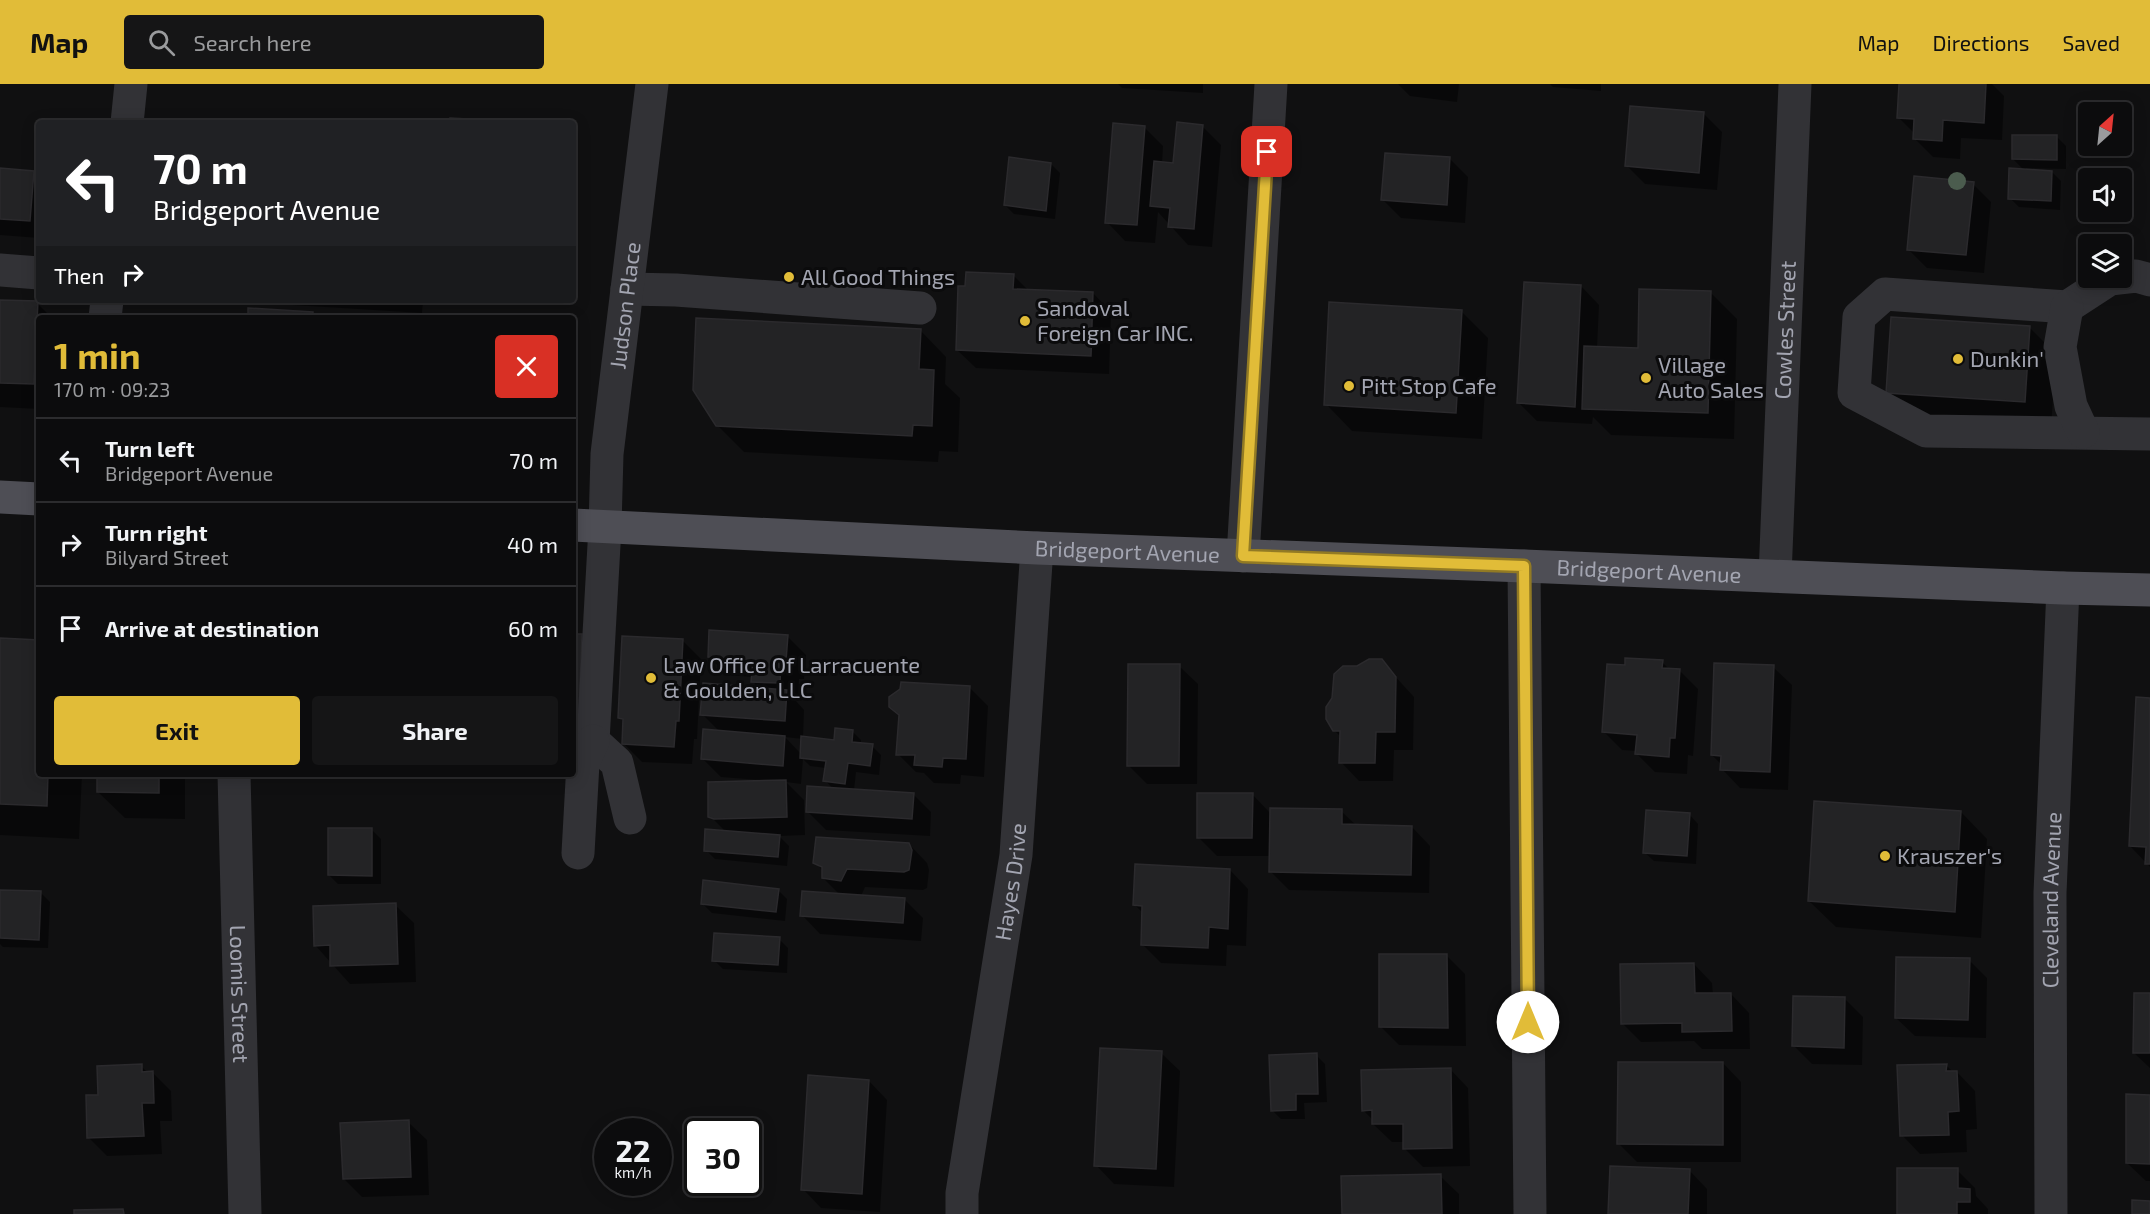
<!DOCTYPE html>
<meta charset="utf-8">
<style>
:root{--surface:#0c0c0d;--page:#151516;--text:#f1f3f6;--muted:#9a9b9d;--line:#2c2c2e;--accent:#e1bc38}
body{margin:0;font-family:"Exo 2",sans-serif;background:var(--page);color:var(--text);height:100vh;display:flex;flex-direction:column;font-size:22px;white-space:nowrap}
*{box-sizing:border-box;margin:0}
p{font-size:20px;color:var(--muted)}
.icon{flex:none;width:33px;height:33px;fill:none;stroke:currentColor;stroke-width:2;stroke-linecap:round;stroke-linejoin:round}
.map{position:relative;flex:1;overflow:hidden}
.details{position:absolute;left:36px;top:231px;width:540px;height:462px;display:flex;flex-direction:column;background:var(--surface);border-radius:6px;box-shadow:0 3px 15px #0003,0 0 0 2px var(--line)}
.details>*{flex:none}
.top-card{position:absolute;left:36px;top:36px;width:540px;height:183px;border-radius:6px;box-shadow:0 3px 15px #0003,0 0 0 2px var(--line);background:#202124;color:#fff;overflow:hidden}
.needle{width:39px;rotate:27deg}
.fabs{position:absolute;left:2078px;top:18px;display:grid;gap:12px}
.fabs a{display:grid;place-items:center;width:54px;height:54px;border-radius:6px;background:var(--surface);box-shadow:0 3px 15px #0003,0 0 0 2px var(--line);font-size:30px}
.speed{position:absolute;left:594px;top:1034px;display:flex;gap:12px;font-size:30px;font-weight:700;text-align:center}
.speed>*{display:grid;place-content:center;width:78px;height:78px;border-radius:50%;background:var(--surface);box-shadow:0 3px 15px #0003,0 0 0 2px var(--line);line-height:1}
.speed small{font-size:15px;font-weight:400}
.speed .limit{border:3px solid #111;border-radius:9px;background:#fff;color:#111}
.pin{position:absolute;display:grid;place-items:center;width:51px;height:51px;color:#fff;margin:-26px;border-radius:12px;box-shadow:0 3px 9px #0006}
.me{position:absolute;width:66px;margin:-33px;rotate:0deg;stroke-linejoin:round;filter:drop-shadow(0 0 4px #0008)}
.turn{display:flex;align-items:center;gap:21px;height:126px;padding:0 18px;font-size:27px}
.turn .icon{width:78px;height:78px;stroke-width:2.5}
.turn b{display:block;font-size:42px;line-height:51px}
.then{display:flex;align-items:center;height:57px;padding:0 18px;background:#0003;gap:12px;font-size:22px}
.round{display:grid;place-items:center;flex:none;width:63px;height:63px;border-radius:6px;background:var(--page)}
.headline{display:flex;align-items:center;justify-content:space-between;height:102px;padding:0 18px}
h1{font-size:36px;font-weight:700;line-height:45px;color:var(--accent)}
.cta{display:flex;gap:12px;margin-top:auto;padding:12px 18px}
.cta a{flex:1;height:69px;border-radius:6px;background:var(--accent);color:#111;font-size:24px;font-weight:700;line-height:69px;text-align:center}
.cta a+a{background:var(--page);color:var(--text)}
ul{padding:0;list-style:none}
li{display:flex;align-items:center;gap:18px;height:84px;padding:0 18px;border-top:2px solid var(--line)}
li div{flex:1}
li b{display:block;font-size:22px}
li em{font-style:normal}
header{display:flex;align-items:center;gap:36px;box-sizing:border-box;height:84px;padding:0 30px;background:var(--accent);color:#111}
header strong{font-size:28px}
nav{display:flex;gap:33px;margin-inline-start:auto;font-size:21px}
.search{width:420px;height:54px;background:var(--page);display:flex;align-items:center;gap:15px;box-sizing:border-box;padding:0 21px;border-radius:6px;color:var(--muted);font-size:22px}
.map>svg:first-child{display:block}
.shadow{fill:#0007;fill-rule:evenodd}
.building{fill:#232325;stroke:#2b2a2d;stroke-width:1.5}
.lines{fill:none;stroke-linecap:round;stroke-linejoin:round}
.minor{stroke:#323236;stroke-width:33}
.major{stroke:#4e4e55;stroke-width:33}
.tree{fill:#4b5c4e}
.route-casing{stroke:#927a24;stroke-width:15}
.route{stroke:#e1bc38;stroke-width:10}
.poi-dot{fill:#e1bc38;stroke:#0b0b0c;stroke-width:2}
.labels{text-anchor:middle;stroke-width:6;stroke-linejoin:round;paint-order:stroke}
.poi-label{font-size:22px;fill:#a3a5b1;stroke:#0b0b0c;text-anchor:start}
.street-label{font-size:22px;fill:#a3a5b1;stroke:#0b0b0c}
</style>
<header>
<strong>Map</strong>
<div class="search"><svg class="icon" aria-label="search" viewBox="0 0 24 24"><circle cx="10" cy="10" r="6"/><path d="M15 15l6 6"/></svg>Search here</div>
<nav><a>Map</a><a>Directions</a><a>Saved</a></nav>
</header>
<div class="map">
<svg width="2150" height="1130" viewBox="0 0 2150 1130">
<rect width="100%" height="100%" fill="#101011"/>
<!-- shadow -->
<path class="shadow" d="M1118 0H1203V9L1122 4Z
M1398 0H1459L1457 18 1410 12Z
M1550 0H1601V7L1553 3Z
M1901 0H1992L2004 12 2002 56 1961 54 1960 75 1933 73 1915 55V50L1899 34Z
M1704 30 1722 48 1717 106 1645 100 1626 81Z
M203 37 220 39H203Z
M1202 42 1221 61 1212 163 1188 161 1158 128 1155 159 1125 157 1107 138 1144 43 1163 62 1162 80 1175 81Z
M2057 53 2066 62V85L2026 84V87L2052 88 2061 97 2060 126 2019 123 2010 114 2025 87 2013 75Z
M573 58 575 60 573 101Z
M1449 74 1468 93 1465 139 1401 134 1383 116Z
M1051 80 1060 89 1055 135 1014 130 1005 121Z
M0 85 34 89 39 94V154L0 151Z
M1973 100 1991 118 1984 189 1927 184 1908 165Z
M1013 191 1029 207 1093 209 1111 228 1109 290 976 284 957 266 967 203Z
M1581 202 1599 221 1597 264 1639 265 1710 208 1737 235 1734 355 1611 351 1593 333 1592 340 1537 337 1519 319Z
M287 216H423L422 229 293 221Z
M0 217 37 219 52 234H39V325L0 323Z
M1461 227 1488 254 1482 355 1352 347 1326 320Z
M2029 243 2056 270 2051 344 1914 335 1887 308Z
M920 246 946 273 945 300 960 314 958 368 939 367 938 378 744 368 717 341Z
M787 552 806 571 804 595H799L798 617H796L804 626 803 654 835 657 852 647 861 656V661L872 662 881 671 879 691 856 688 854 706 913 710 931 728 930 752 826 746 807 727 833 705 825 696 826 684 810 682 803 675 801 700 786 698 804 716 805 751 779 752 789 762 787 782 715 775 706 766 726 748 710 732 758 698 759 696 721 693 703 675 720 648 702 630 761 605 753 598V593L728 591 709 573ZM785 653 803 655 801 670Z
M0 556 39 558V690H82L79 755 0 751Z
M682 556 701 575 697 655H694L692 680 642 678 623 659 624 638 620 633Z
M1381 577 1414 613 1413 666H1394L1393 697H1359L1341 678V653L1334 646Z
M1662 578 1670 586H1679L1698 605 1693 672 1688 671 1687 690 1655 688 1637 670V667L1622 666 1604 648 1626 583Z
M1179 582 1198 600 1197 700H1147L1128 681Z
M1773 583 1792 601 1788 706 1740 704 1722 685V681L1712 671Z
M970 604 988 622 984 693 961 691 960 700 934 699 924 689 916 688 898 670Z
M2150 616V783L2130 762Z
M96 690H185V735L125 734 98 708V693Z
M1252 710 1271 730 1341 727 1357 742 1412 743 1430 762 1429 809 1289 806 1270 787V772H1217L1198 753Z
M1961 728 1987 755 1981 854 1836 843 1809 817Z
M1689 730 1698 740 1696 780 1654 777 1644 768Z
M372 746 381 755V800H338L329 791Z
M909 760 927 779 929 786 927 804 923 806 865 803 861 812 904 815 923 834 921 857 820 850 802 831 840 811 823 794V787L815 778Z
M1230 786 1248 805 1246 862 1227 861 1226 882 1161 879 1142 860 1144 830 1135 821Z
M778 806 787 815 785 837 712 829 703 820Z
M0 807 41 809 50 818 48 864 3 863 0 860Z
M395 821 414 839 416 898 350 900 315 861Z
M779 855 788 864 787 889 723 885 714 876Z
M1446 871 1465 890 1466 962 1399 961 1381 943Z
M1969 876 1987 894 1986 954 1915 952 1896 934Z
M1694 880 1712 899 1713 911 1731 910 1749 929 1750 965H1702L1694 957 1641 958 1622 939Z
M2150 910V984L2134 969Z
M1845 915 1863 933 1862 981 1812 980 1794 962Z
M1161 969 1180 987 1174 1103 1114 1100 1096 1081Z
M1316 971 1325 980 1327 1018 1304 1019 1305 1035H1281L1272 1026Z
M1723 979 1741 998V1078H1637L1619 1060Z
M1946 981 1953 988H1957L1975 1007 1977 1045 1966 1046 1967 1068 1920 1070 1902 1051Z
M141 982 148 989 152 988 171 1007 172 1037H160L162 1070 107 1072 89 1054 99 1013Z
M1450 985 1468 1004 1470 1082 1423 1083 1404 1064V1058H1392L1373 1040V1036L1363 1026Z
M869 997 887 1016 880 1128 821 1124 803 1105Z
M2150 1012V1097H2146L2127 1079Z
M408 1038 427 1056 429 1111 362 1113 344 1095Z
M1689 1086 1707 1105V1130H1610Z
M1957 1086 1975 1104 1976 1112 1988 1125V1130H1899Z
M1440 1092 1459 1110V1130H1344Z"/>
<!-- building -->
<path class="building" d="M1899 0H1986L1984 39 1943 36 1942 57 1913 55 1914 35 1897 34Z
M1630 22 1704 28 1699 89 1625 82Z
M450 34 542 39H450Z
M1177 38 1203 41 1194 145 1168 143 1170 124 1150 122 1154 77 1173 79Z
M1113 39 1145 42 1137 141 1105 139Z
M2012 51H2057V76L2012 75Z
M1385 69 1450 73 1447 121 1381 116Z
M1009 73 1051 79 1046 127 1004 121Z
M0 84 34 87 30 137 0 135Z
M2009 84 2052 87 2051 117 2008 115Z
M1914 92 1974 98 1966 171 1907 166Z
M966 188 1014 190 1013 205 1093 208 1091 272 956 266 958 202H965Z
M1524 198 1581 201 1575 323 1517 319Z
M1639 205 1711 207 1708 329 1582 325 1584 262 1638 264Z
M0 216 38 217 34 300 0 299Z
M1329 218 1462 226 1456 329 1324 321Z
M248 224 313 228V234H248Z
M1891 233 2030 242 2025 318 1886 309Z
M696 234 921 245 919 285 934 286 932 342 913 341 912 352 716 342 693 306Z
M709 546 788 551 786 577H781L780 599 751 598 753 576 708 573Z
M573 550H582L578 655 573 654Z
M622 552 683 555 679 637H676L674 663 622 660 623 635 618 634Z
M0 554 39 556V690H48L47 722 0 720Z
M1625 574 1663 576 1662 584 1680 585 1675 654H1670L1669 673 1635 670 1637 651 1602 648 1607 580 1625 581Z
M1369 575H1382L1396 593 1395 648H1376L1375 679H1339L1340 647H1333L1326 635V623L1332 614 1334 590 1343 582H1357Z
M1714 579 1774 581 1770 688 1720 686 1721 672 1711 671Z
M1128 580H1180L1179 682H1127Z
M901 598 970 602 966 675 943 674 942 683 914 681 915 671H896L899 631 889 623V613L900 605Z
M703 599 787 606 785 637 700 631Z
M2136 613 2150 614V780H2145L2146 763 2129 762Z
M835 644 853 646 852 658 873 660 870 682 848 679 845 700 823 697 826 677 800 674 801 652 834 656Z
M703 645 785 652 783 682 701 675Z
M97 690H159V709L97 708Z
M786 696 787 733 714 735 708 733V698Z
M807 702 914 709 912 735 806 728Z
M1197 709H1253L1252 754H1197Z
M1814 717 1961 727 1955 828 1808 817Z
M1270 724 1342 725V740L1412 742 1411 791 1269 788Z
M1646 726 1690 729 1687 772 1643 769Z
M328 744H372V792L328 791Z
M705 745 780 751 778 773 704 767Z
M816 753 909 759 912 766 909 786 904 788 847 785 841 797 822 794V783L813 779Z
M1135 780 1230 785 1228 845 1209 843 1208 864 1141 861 1142 822 1133 821Z
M703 796 779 805 776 828 701 820Z
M0 806 41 807 39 856 0 854Z
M802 807 905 814 903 839 800 832Z
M396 819 398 880 330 882V861L314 862 313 822Z
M714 849 780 853 778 881 712 877Z
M1379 870H1447L1448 944 1379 943Z
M1896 873 1970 874 1968 936 1895 934Z
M1694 879 1695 909H1731L1732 947 1682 948V939L1621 940 1620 880Z
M2134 909H2150V969H2133Z
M1793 912 1845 913 1844 964 1792 962Z
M1100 964 1162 967 1156 1085 1094 1082Z
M1317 969 1318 1010H1296V1026L1271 1027 1269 971Z
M1618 978H1723V1061L1617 1060Z
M142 980V988L153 987 154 1019H142L144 1052 87 1054 86 1011H98L97 982Z
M1947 980 1946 987H1957L1959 1027 1948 1028 1949 1051 1900 1052 1897 981Z
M1451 984 1452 1064 1403 1065V1040H1372V1026L1362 1027 1361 986Z
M808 991 869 996 862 1110 801 1106Z
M2126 1010 2150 1011V1080L2126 1079Z
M409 1036 411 1093 343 1095 340 1039Z
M1610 1082 1690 1085 1688 1130H1608Z
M1897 1084H1958V1104L1970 1105V1118H1957V1130H1897Z
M1441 1090 1442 1130H1342L1341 1092Z
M2132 1116 2150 1117V1130H2132Z
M123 1125 124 1130H74V1126Z"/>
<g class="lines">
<!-- minor -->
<g class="minor">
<path d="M127 39 131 0"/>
<path d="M0 186 39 189"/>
<path d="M2150 196 2136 192 2110 195 2067 223 1885 210 1859 233 1854 309 1926 347 2150 350"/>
<path d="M627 205 676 206 920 224"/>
<path d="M2067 223 2060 263 2071 322 2083 348"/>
<path d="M105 234 107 216"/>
<path d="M1243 472 1271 0"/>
<path d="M1524 482 1530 1130"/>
<path id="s1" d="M1775 492 1795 0"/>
<path id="s2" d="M234 690 245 1130"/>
<path id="s3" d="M630 734 617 679 593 657 605 443 607 370 652 0"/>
<path d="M578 769 583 679 593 657"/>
<path id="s4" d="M962 1130V1109L1016 771 1037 464"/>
<path id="s5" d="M2051 1130 2050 809 2063 504"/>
</g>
<!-- major -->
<g class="major">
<path d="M0 413 39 415"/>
<path id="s6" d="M573 441 1037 464 1524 482 2063 504 2150 506"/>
</g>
</g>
<!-- trees -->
<circle class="tree" cx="1957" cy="97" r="9"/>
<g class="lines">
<defs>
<path id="route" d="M1267 68 1243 472 1524 482 1528 938"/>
</defs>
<!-- route casing -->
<use href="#route" class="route-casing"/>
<!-- route -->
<use href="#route" class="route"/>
</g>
<!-- markers -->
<g class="poi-dot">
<circle cx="789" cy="193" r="6"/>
<circle cx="1025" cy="237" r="6"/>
<circle cx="1958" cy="275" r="6"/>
<circle cx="1646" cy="294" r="6"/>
<circle cx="1349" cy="302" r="6"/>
<circle cx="651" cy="594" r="6"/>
<circle cx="1885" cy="772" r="6"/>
</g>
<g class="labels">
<!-- poi labels -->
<g class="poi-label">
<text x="801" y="201">All Good Things</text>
<text x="1037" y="232">Sandoval<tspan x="1037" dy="25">Foreign Car INC.</tspan></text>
<text x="1970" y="283">Dunkin'</text>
<text x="1658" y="289">Village<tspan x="1658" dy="25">Auto Sales</tspan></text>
<text x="1361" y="310">Pitt Stop Cafe</text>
<text x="663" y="589">Law Office Of Larracuente<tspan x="663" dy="25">&amp; Goulden, LLC</tspan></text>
<text x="1897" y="780">Krauszer's</text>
</g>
<!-- street labels -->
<g class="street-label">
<text dy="8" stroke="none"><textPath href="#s3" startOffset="526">Judson Place</textPath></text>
<text dy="8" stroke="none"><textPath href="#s1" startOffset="246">Cowles Street</textPath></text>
<text dy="8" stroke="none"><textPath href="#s6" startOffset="555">Bridgeport Avenue</textPath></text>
<text dy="8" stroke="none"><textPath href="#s6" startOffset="1077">Bridgeport Avenue</textPath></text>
<text dy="8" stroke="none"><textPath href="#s4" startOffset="336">Hayes Drive</textPath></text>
<text dy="8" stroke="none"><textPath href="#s5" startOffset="314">Cleveland Avenue</textPath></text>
<text dy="8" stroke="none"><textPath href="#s2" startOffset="220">Loomis Street</textPath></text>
</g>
</g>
</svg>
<div class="fabs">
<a><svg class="needle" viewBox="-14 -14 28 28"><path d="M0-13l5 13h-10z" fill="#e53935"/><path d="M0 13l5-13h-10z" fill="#9a9b9d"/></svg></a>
<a><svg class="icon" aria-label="sound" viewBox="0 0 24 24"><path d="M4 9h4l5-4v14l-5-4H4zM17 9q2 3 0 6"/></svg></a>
<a><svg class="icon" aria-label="layers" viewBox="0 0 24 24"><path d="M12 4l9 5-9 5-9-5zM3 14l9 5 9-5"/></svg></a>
</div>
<div class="speed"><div>22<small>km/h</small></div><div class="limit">30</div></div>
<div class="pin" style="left:1267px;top:68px;background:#d93025"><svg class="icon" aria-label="arrive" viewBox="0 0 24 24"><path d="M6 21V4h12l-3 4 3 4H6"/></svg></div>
<svg class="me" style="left:1528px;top:938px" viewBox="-20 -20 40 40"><circle r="19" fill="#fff"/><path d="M0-13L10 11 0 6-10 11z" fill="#e1bc38"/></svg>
<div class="top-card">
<div class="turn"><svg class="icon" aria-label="left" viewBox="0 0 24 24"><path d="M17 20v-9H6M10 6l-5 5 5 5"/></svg><div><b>70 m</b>Bridgeport Avenue</div></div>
<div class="then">Then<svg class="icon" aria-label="right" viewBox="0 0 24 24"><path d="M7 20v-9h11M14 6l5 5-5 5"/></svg></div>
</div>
<section class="details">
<div class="headline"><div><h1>1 min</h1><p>170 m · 09:23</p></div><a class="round" style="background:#d93025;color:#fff"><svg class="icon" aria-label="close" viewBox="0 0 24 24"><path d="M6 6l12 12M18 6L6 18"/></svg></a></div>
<ul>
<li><svg class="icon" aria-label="left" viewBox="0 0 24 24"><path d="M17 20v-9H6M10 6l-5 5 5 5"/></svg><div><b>Turn left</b><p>Bridgeport Avenue</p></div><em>70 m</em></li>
<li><svg class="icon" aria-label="right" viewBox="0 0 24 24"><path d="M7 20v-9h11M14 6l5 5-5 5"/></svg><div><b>Turn right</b><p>Bilyard Street</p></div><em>40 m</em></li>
<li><svg class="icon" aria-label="arrive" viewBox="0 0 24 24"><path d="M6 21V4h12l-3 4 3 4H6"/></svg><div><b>Arrive at destination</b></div><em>60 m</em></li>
</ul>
<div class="cta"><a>Exit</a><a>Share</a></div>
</section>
</div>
